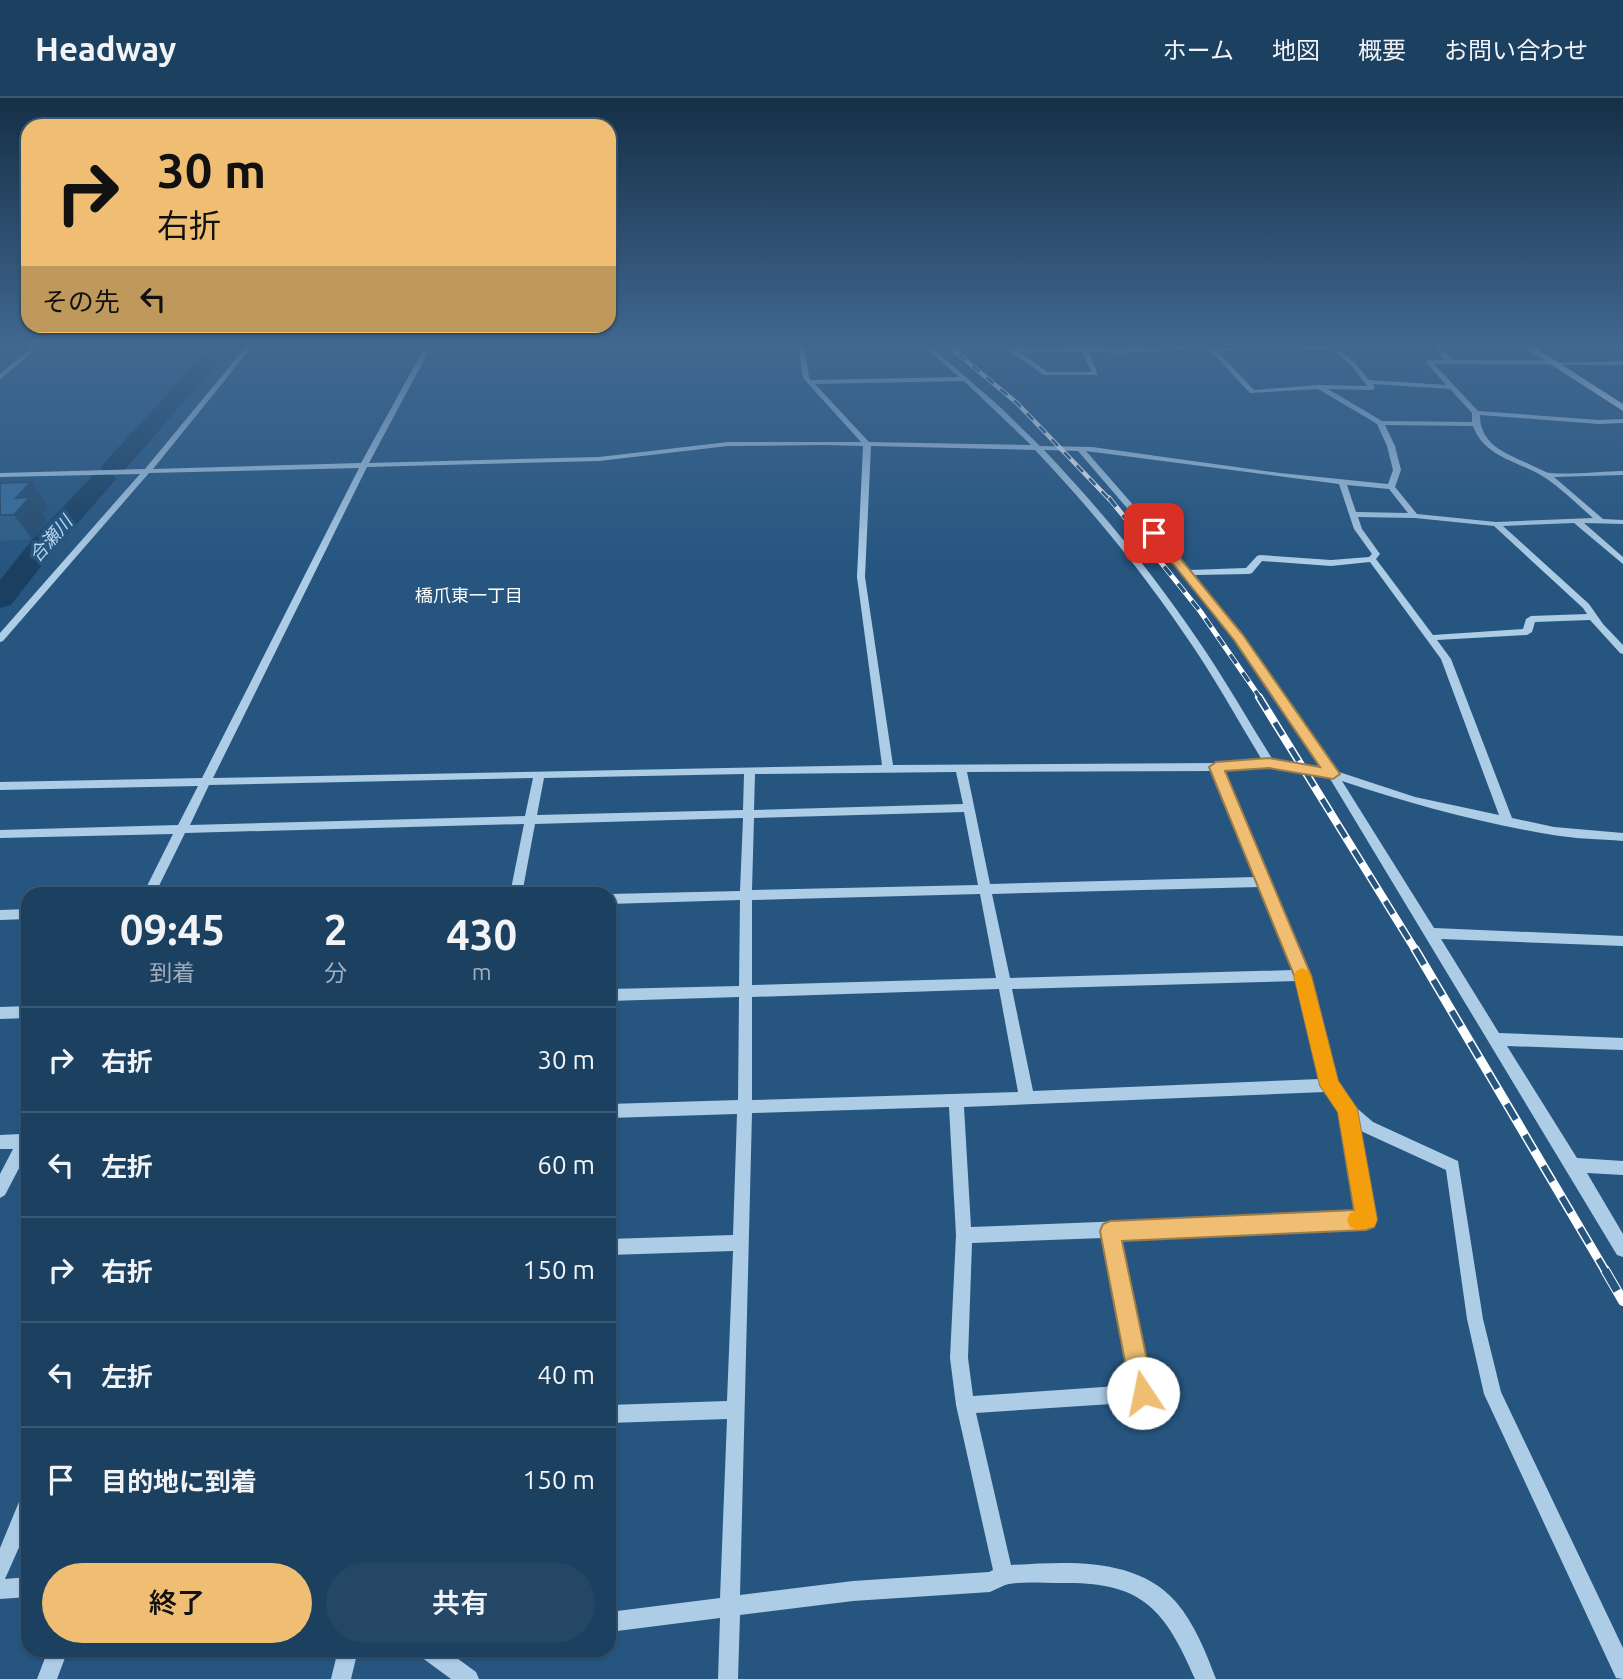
<!DOCTYPE html>
<html lang="ja">
<meta charset="utf-8">
<style>
:root{--surface:#1c4060;--page:#254766;--text:#f1f3f6;--muted:#a0afbd;--line:#3a5975;--accent:#efbe72}
body{margin:0;font-family:Ubuntu,"Noto Sans JP",sans-serif;background:var(--page);color:var(--text);height:100vh;display:flex;flex-direction:column;font-size:26px;white-space:nowrap}
*{box-sizing:border-box;margin:0}
p{font-size:23px;color:var(--muted)}
.icon{flex:none;width:38px;height:38px;fill:none;stroke:currentColor;stroke-width:2;stroke-linecap:round;stroke-linejoin:round}
.map{position:relative;flex:1;overflow:hidden}
.side{position:absolute;left:21px;top:789px;width:595px;height:770px;display:flex;flex-direction:column;background:var(--surface);border-radius:21px;box-shadow:0 2px 5px #0004,0 0 0 2px var(--line)}
.side>*{flex:none}
.top-card{position:absolute;left:21px;top:21px;width:595px;height:214px;border-radius:21px;box-shadow:0 2px 5px #0004,0 0 0 2px var(--line);background:#efbe72;color:#111;overflow:hidden}
.pin{position:absolute;display:grid;place-items:center;width:60px;height:60px;color:#fff;margin:-30px;border-radius:14px;box-shadow:0 4px 10px #0006}
.me{position:absolute;width:77px;margin:-38px;rotate:349deg;stroke-linejoin:round;filter:drop-shadow(0 0 5px #0008)}
.turn{display:flex;align-items:center;gap:24px;height:147px;padding:0 21px;font-size:32px}
.turn .icon{width:91px;height:91px;stroke-width:2.5}
.turn b{display:block;font-size:49px;line-height:60px}
.then{display:flex;align-items:center;height:66px;padding:0 21px;background:#0003;gap:14px;font-size:26px}
.eta{display:flex;justify-content:space-evenly;align-items:center;height:119px;text-align:center}
.eta b{font-size:42px;font-weight:600;line-height:49px}
.primary-button{display:flex;gap:14px;margin-top:auto;padding:14px 21px}
.primary-button a{flex:1;height:80px;border-radius:42px;background:var(--accent);color:#111;font-size:28px;font-weight:600;line-height:80px;text-align:center}
.primary-button a+a{background:var(--page);color:var(--text)}
ul{padding:0;list-style:none}
li{display:flex;align-items:center;gap:21px;height:105px;padding:0 21px;border-top:2px solid var(--line)}
li div{flex:1}
li b{display:block;font-size:26px}
li em{font-style:normal}
header{display:flex;align-items:center;gap:42px;box-sizing:border-box;height:98px;padding:0 35px;background:var(--surface);border-bottom:2px solid var(--line)}
header strong{font-size:33px}
nav{display:flex;gap:38px;margin-inline-start:auto;font-size:24px}
.map>svg:first-child{display:block}
.lines{fill:none;stroke-linecap:round;stroke-linejoin:round}
.river{fill:#1a3f61;fill-rule:evenodd}
.path{stroke:#adcce6;stroke-width:2.5;stroke-dasharray:2 2.5;stroke-linecap:butt}
.minor{fill:#adcce6;fill-rule:evenodd}
.major{fill:#eef5fd;fill-rule:evenodd}
.rail-far4-casing{stroke:#fff;stroke-width:4.5}
.rail-far3-casing{stroke:#fff;stroke-width:5}
.rail-far2-casing{stroke:#fff;stroke-width:8}
.rail-far1-casing{stroke:#fff;stroke-width:9}
.rail-casing{stroke:#fff;stroke-width:10}
.rail-far4{stroke:#265680;stroke-width:2.5;stroke-dasharray:9;stroke-linecap:butt}
.rail-far3{stroke:#265680;stroke-width:3.5;stroke-dasharray:11;stroke-linecap:butt}
.rail-far2{stroke:#265680;stroke-width:5;stroke-dasharray:15;stroke-linecap:butt}
.rail-far1{stroke:#265680;stroke-width:6;stroke-dasharray:18;stroke-linecap:butt}
.rail{stroke:#265680;stroke-width:8;stroke-dasharray:24;stroke-linecap:butt}
.wall{fill:#2e5f87}
.shaded-wall{fill:#264d6e}
.building{fill:#366e9d;stroke:#264d6e;stroke-width:2}
.route{fill:#efbe72;stroke:#9b7c4a;stroke-width:2}
.slow{fill:#f59e0b}
.labels{text-anchor:middle;stroke-width:7;stroke-linejoin:round;paint-order:stroke}
.far-water-label{font-size:18px;font-style:italic;fill:#b8d6ee;stroke:#265680}
.far-neighbourhood-label{font-size:18px;fill:#fff;stroke:#265680}
</style>
<header>
<strong>Headway</strong>
<nav><a>ホーム</a><a>地図</a><a>概要</a><a>お問い合わせ</a></nav>
</header>
<div class="map">
<svg width="1623" height="1581" viewBox="0 0 1623 1581">
<rect width="100%" height="100%" fill="#265680"/>
<g class="lines">
<!-- river -->
<path class="river" d="M214 245H235L123 374 112 376 116 381 112 386 52 454 11 507 0 510V482L32 442 94 376 105 374 101 369 105 364Z"/>
<!-- path -->
<path class="path" d="M949 252 996 249"/>
<!-- minor -->
<path class="minor" d="M37 245H44L0 281V276Z
M249 245H255L153 371 361 365 427 245H433L369 365 599 359 728 344H861L803 280 798 245H804L809 280 811 282 959 279 920 245H927L999 308 1040 348 1092 349 1280 375 1388 386 1393 372 1387 348 1377 326 1369 321 1318 291 1250 295 1210 252V250L1335 248 1355 265 1369 282 1446 287 1426 264 1429 262H1445L1429 245H1436L1453 262H1552L1555 265 1623 263V267L1434 266 1478 313 1599 322 1623 321V325L1599 326 1480 317C1480 348 1508 356 1531 367 1536 369 1541 372 1546 374 1557 378 1608 373 1623 373V377L1554 379 1603 421 1623 422V426L1584 425 1623 459V466L1574 425 1503 428 1589 506 1603 526 1623 547V556L1620 555 1590 522 1535 524 1532 534 1527 537 1437 542 1451 561 1512 720 1554 729 1623 735V743C1600 741 1576 741 1553 737 1481 725 1411 706 1342 683L1434 830 1623 838V848L1441 841 1499 935 1623 940V952L1507 948 1577 1060 1623 1063V1077L1587 1075 1623 1136V1159L1617 1157 1329 679 1269 669 1224 672 1309 877 1335 984 1352 1006 1373 1024 1458 1063 1483 1221 1501 1294 1623 1550V1581L1616 1580 1484 1296 1467 1221 1446 1072 1363 1034 1358 1029 1374 1122 1372 1128 1366 1130 1119 1139 1151 1295 1148 1301 1142 1304 976 1315 1011 1467C1066 1464 1136 1458 1176 1504 1195 1526 1206 1555 1216 1581H1195C1164 1509 1141 1483 1059 1485 1043 1485 1019 1483 1005 1487 1000 1489 995 1492 990 1494L853 1503 740 1517 738 1581H718L720 1520 609 1534V1514L720 1500 727 1321 609 1325V1307L727 1303 733 1153 609 1157V1141L733 1137 737 1016 609 1020V1006L738 1002 739 899 609 903V891L739 888 740 802 609 806V796L740 793 743 720 535 726 522 796H510L524 726 185 735 155 796H143L173 736 0 740V732L178 727 198 688 0 692V684L202 680 359 370 149 375 3 543 0 544V535L140 376 0 379V375L145 371ZM1333 252 1351 267 1367 288 1319 287 1254 292 1217 253ZM964 283 1031 347 869 344 815 286ZM1373 286 1450 291 1472 315V324L1382 323 1328 291 1372 292 1375 290ZM1385 327 1473 328C1485 361 1521 363 1547 381 1563 392 1578 407 1593 420L1496 424 1417 416 1395 389 1401 372 1395 348ZM824 347 863 348 857 479 882 667 213 680 367 369 599 363 728 348ZM871 348 1035 352C1089 409 1139 469 1183 534 1212 575 1236 619 1262 662L1217 665 893 667 865 479ZM1044 352 1078 353C1165 454 1254 556 1324 671L1273 662C1249 624 1227 585 1202 548 1155 478 1102 413 1044 352ZM1086 353 1339 386 1354 431 1372 456 1369 459 1331 462 1260 457 1257 458 1246 470 1190 472ZM1347 387 1389 391 1408 415 1356 414ZM1358 419 1415 420 1494 428 1583 510 1587 516 1531 518 1526 521 1523 531 1433 537 1376 461 1380 456 1362 431ZM1262 463 1331 468 1370 464 1441 561 1499 717 1415 699 1336 673 1242 538 1195 477 1249 476 1252 475ZM1213 673 1256 779 990 786 967 674ZM956 674 963 706 754 712 755 676ZM744 676 743 712 537 717 544 680ZM533 680 525 718 190 727 209 687ZM964 714 978 787 752 792 754 720ZM1260 789 1293 872 1010 880 992 796ZM980 796 996 880 752 887V802ZM1297 883 1320 981 1033 993 1012 891ZM999 891 1018 994 752 1002V899ZM1325 994 1340 1013 1357 1114 971 1129 964 1009ZM949 1009 956 1137 950 1260 956 1307 993 1472 989 1474 853 1483 740 1497 752 1015ZM1103 1140 1132 1287 973 1298 968 1260 972 1145Z
M1003 245H1010L1016 249 1123 251 1196 247 1199 249 1196 251 1123 255 1089 254 1098 277H1044L1014 256ZM1018 253 1082 254 1092 274H1048Z
M1607 245H1615L1623 249V254Z
M28 811V821L0 822V812Z
M28 908V920L0 921V909Z
M28 1030V1053L5 1097 0 1100V1076L13 1051H0V1037L21 1036 23 1032Z
M28 1397V1429L5 1481 28 1479V1499L0 1501V1450L21 1399Z
M48 1552H68L57 1581H37Z
M338 1552H358L351 1581H331Z
M418 1552H446L476 1574 479 1581H451L421 1559Z"/>
<!-- major -->
<path class="major" d="M1518 245H1528L1623 306V313Z"/>
<defs>
<path id="rail-far4" d="M945 245 1017 305 1110 402"/>
<path id="rail-far3" d="M1109 400 1200 513 1261 601"/>
<path id="rail-far2" d="M1259 599 1416 853"/>
<path id="rail-far1" d="M1415 851 1606 1174"/>
<path id="rail" d="M1605 1172 1623 1203"/>
</defs>
<!-- rail-far4 casing -->
<use href="#rail-far4" class="rail-far4-casing"/>
<!-- rail-far3 casing -->
<use href="#rail-far3" class="rail-far3-casing"/>
<!-- rail-far2 casing -->
<use href="#rail-far2" class="rail-far2-casing"/>
<!-- rail-far1 casing -->
<use href="#rail-far1" class="rail-far1-casing"/>
<!-- rail casing -->
<use href="#rail" class="rail-casing"/>
<!-- rail-far4 -->
<use href="#rail-far4" class="rail-far4"/>
<!-- rail-far3 -->
<use href="#rail-far3" class="rail-far3"/>
<!-- rail-far2 -->
<use href="#rail-far2" class="rail-far2"/>
<!-- rail-far1 -->
<use href="#rail-far1" class="rail-far1"/>
<!-- rail -->
<use href="#rail" class="rail"/>
</g>
<!-- wall -->
<path class="wall" d="M31 384 48 409 42 416 47 424 32 441 0 443V385Z"/>
<!-- shaded-wall -->
<path class="shaded-wall" d="M31 384 48 409 42 416 47 424 32 441 14 417 16 400Z"/>
<!-- building -->
<path class="building" d="M31 384 16 400 30 399 14 417H0V385Z"/>
<!-- sky -->
<linearGradient id="sky" x2="0" y2="1"><stop stop-color="#152f46"/><stop offset="0.53" stop-color="#416891"/><stop offset="1" stop-color="#416891" stop-opacity="0"/></linearGradient>
<rect width="1623" height="466" fill="url(#sky)"/>
<!-- route -->
<path class="route" d="M1150 433H1158L1243 537 1340 676 1333 681 1269 670 1225 673 1311 877 1338 983 1357 1011 1377 1122 1374 1129 1366 1132 1122 1143 1154 1295 1151 1304 1143 1307 1134 1304 1131 1295 1100 1133 1103 1126 1110 1123 1354 1112 1338 1014 1320 987 1294 877 1209 669 1216 664 1269 660 1320 669 1234 542 1150 437Z"/>
<!-- slow -->
<path class="slow" d="M1302 870 1308 873 1311 878 1338 983 1357 1011 1377 1122 1374 1129 1357 1132 1350 1129 1347 1122 1350 1115 1355 1113 1338 1014 1320 987 1294 878 1296 873Z"/>
<g class="labels">
<!-- far-water labels -->
<g class="far-water-label">
<text transform="translate(51 441) rotate(-49)" y="6">合瀬川</text>
</g>
<!-- far-neighbourhood labels -->
<g class="far-neighbourhood-label">
<text x="469" y="504">橋爪東一丁目</text>
</g>
</g>
</svg>
<div class="pin" style="left:1154px;top:435px;background:#d93025"><svg class="icon" aria-label="arrive" viewBox="0 0 24 24"><path d="M6 21V4h12l-3 4 3 4H6"/></svg></div>
<svg class="me" style="left:1143px;top:1295px" viewBox="-20 -20 40 40"><circle r="19" fill="#fff"/><path d="M0-13L10 11 0 6-10 11z" fill="#efbe72"/></svg>
<div class="top-card">
<div class="turn"><svg class="icon" aria-label="right" viewBox="0 0 24 24"><path d="M7 20v-9h11M14 6l5 5-5 5"/></svg><div><b>30 m</b>右折</div></div>
<div class="then">その先<svg class="icon" aria-label="left" viewBox="0 0 24 24"><path d="M17 20v-9H6M10 6l-5 5 5 5"/></svg></div>
</div>
<section class="side">
<div class="eta">
<div><b>09:45</b><p>到着</p></div>
<div><b>2</b><p>分</p></div>
<div><b>430</b><p>m</p></div>
</div>
<ul>
<li><svg class="icon" aria-label="right" viewBox="0 0 24 24"><path d="M7 20v-9h11M14 6l5 5-5 5"/></svg><div><b>右折</b></div><em>30 m</em></li>
<li><svg class="icon" aria-label="left" viewBox="0 0 24 24"><path d="M17 20v-9H6M10 6l-5 5 5 5"/></svg><div><b>左折</b></div><em>60 m</em></li>
<li><svg class="icon" aria-label="right" viewBox="0 0 24 24"><path d="M7 20v-9h11M14 6l5 5-5 5"/></svg><div><b>右折</b></div><em>150 m</em></li>
<li><svg class="icon" aria-label="left" viewBox="0 0 24 24"><path d="M17 20v-9H6M10 6l-5 5 5 5"/></svg><div><b>左折</b></div><em>40 m</em></li>
<li><svg class="icon" aria-label="arrive" viewBox="0 0 24 24"><path d="M6 21V4h12l-3 4 3 4H6"/></svg><div><b>目的地に到着</b></div><em>150 m</em></li>
</ul>
<div class="primary-button"><a>終了</a><a>共有</a></div>
</section>
</div>
